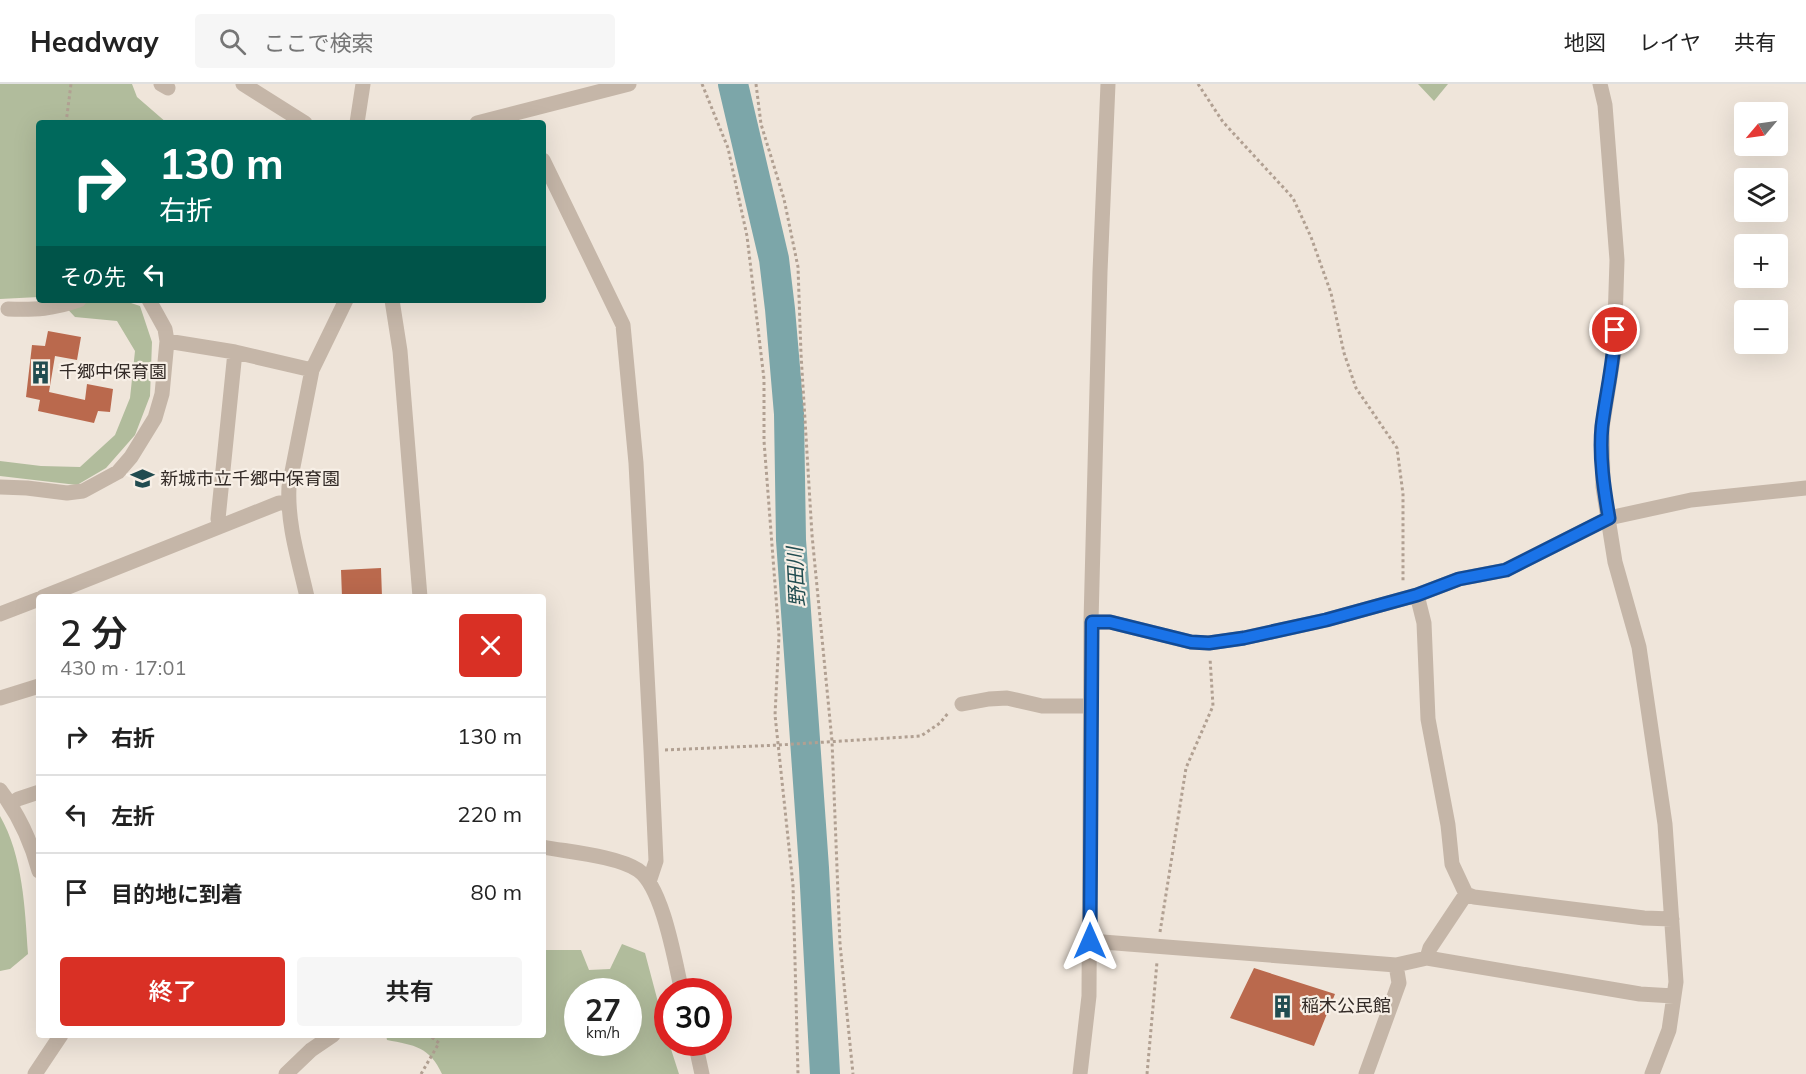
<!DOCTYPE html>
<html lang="ja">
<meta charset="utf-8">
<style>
:root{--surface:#fff;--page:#f6f6f6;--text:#222;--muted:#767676;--line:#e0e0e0;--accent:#d93025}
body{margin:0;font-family:Mulish,"Noto Sans JP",sans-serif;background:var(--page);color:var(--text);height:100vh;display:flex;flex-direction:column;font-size:22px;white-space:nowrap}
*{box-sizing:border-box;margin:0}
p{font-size:20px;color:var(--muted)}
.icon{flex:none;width:33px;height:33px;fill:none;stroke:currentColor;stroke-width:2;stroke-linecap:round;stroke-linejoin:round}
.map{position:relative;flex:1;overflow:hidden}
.details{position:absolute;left:36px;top:510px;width:510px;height:444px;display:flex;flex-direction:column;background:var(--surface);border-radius:6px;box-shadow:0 6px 24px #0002}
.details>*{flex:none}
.hud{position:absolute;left:36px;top:36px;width:510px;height:183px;border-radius:6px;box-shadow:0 6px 24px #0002;background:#00695c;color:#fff;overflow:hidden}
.needle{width:39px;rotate:241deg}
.controls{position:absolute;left:1734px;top:18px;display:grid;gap:12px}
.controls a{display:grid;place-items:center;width:54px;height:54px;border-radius:6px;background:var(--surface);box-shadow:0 6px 24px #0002;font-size:30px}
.speed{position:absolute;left:564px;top:894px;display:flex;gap:12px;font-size:30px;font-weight:700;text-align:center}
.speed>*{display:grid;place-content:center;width:78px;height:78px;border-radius:50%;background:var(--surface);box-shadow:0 6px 24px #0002;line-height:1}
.speed small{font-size:15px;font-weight:400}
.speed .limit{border:9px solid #d22;background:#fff;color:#111}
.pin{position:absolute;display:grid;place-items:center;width:51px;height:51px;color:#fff;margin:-26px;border:3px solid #fff;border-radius:50%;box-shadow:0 2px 6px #0007}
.me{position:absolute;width:66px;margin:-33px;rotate:0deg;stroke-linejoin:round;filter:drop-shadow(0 0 4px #0008)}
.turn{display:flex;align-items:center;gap:21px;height:126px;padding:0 24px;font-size:27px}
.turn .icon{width:78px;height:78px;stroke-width:2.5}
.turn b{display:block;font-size:42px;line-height:51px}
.then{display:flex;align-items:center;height:57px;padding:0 24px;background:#0003;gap:12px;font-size:22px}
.round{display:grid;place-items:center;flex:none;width:63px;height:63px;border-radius:6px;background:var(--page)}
.headline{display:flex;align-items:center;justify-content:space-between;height:102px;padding:0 24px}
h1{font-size:36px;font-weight:600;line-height:45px}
.button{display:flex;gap:12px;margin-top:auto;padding:12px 24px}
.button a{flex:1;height:69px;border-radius:6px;background:var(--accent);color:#fff;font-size:24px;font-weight:600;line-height:69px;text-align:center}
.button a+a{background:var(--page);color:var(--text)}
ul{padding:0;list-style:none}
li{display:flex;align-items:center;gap:18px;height:78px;padding:0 24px;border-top:2px solid var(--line)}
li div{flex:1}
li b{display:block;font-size:22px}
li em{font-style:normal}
header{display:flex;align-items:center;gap:36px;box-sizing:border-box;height:84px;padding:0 30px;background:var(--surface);border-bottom:2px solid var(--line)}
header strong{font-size:28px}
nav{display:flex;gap:33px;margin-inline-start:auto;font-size:21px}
.search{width:420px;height:54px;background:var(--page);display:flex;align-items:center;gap:15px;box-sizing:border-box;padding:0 21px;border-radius:6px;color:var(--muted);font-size:22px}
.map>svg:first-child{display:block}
.green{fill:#b1bc9c;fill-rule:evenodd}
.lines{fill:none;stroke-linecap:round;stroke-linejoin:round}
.river{stroke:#7ca6a9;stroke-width:30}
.building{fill:#ba694d}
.path{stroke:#b1a092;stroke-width:3;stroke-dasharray:3 3;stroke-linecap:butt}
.minor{stroke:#c5b6a8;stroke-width:15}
.route-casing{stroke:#114b97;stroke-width:15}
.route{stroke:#1a73e8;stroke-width:10}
.labels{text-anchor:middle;stroke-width:4.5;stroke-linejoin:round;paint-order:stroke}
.poi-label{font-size:18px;fill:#332b27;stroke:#f7efe6;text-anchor:start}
.water-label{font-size:20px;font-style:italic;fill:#214c50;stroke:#f7efe6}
</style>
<header>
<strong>Headway</strong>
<div class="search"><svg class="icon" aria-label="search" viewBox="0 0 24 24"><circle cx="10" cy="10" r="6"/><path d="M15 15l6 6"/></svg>ここで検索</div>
<nav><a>地図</a><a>レイヤ</a><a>共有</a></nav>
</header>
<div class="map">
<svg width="1806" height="990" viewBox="0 0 1806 990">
<rect width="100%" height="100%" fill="#efe5da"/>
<!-- green -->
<path class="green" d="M0 0H132L137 13 167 39H39V213L0 215Z
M1418 0H1448L1434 17Z
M59 216H122L140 222 152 258 150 312 135 351 106 384 77 401 0 392V377L41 382 80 383 115 351 130 314 135 267 117 237 75 233Z
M0 732C23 772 25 825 28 870L10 885 0 887Z
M622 860 645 869 667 952 668 958 669 959 679 990H442C430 963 414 961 387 956L386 951H543V866H581L589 886 610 885ZM578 908H628V958H578Z"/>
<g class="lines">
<!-- river -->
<path class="river" d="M733 0 774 175 780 225 789 330 791 456 814 784 825 990"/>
</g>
<!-- building -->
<path class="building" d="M48 247 81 253 77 276 55 272 49 308 85 316 87 300 113 305 110 328 98 327 94 339 38 327 40 316 26 313 32 261 45 262Z
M381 484 382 513H342L341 486Z
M1254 884 1335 910 1314 962 1230 934Z"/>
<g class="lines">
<!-- path -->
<path class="path" d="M702 0 728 64 747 152 764 295V357L779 552 775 631 793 801 798 990
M756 0 761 40 784 115 798 183 801 270 812 451 832 657 840 860 853 990
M1198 0 1223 38 1293 114 1311 153 1331 209 1344 269 1356 304 1397 364 1403 410V498
M66 39 71 0
M665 666 779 661 921 652 940 639 949 628
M1160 848 1186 684 1213 622 1210 574
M421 990 439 959 429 951
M1147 990 1157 878"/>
<!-- minor -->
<path class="minor" d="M161 0 168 4
M243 0 305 39
M1600 0 1605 21 1617 176 1614 269 1602 344 1603 403 1615 478 1639 563 1665 740 1676 898 1669 946 1652 990
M357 39 363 0
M477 39 629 0
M543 76 623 241 636 379 651 666 656 777 649 798
M392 216 400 267 420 513
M8 225C36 226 53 225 79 216
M167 257 235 268 312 286
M0 403 27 404 67 409 83 407 118 388 131 373 155 334 162 310 167 257 165 245 149 216
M221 442 218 435 235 268
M1417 511 1424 539 1428 635 1448 741 1452 780 1466 810
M43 513 279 419H288
M307 513C299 477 287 440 289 403L312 286 346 216
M0 530 39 515
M1091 538H1110L1191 558 1209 559 1244 554 1326 536 1417 511 1459 495 1506 486 1609 434 1691 416 1806 404
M0 614 39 602
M962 620 989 615 1007 614 1042 622H1090
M0 706C19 731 31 757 39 787
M11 720 18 715 39 708
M543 763C569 768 617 772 638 786 663 803 675 878 682 908
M1090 857 1396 881 1427 874 1640 910 1674 912
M1427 874 1430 864 1466 810 1474 813 1644 834 1672 835
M695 958 702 990
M35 990 61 951
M286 990 311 966 333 951
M1080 990 1089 912 1091 538 1100 188 1108 0
M1366 990 1399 899 1396 881"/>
</g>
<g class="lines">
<defs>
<path id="route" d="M1090 857 1092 538H1110L1191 558 1209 559 1244 554 1326 536 1417 511 1459 495 1506 486 1609 434C1604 405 1599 372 1602 342 1606 310 1614 278 1615 246"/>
</defs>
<!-- route casing -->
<use href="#route" class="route-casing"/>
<!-- route -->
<use href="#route" class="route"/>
</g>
<!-- icons -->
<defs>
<symbol id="building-bare" viewBox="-9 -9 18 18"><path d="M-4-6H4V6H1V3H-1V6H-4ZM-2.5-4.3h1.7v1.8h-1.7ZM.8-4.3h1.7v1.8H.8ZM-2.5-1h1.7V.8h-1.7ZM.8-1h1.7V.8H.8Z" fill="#214c50" stroke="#f7efe6" stroke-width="2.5" paint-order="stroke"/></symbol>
<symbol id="school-bare" viewBox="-9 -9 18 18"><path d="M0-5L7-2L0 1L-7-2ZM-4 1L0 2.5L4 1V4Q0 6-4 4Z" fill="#214c50" stroke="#f7efe6" stroke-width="2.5" paint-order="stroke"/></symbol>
</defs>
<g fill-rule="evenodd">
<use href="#building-bare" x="24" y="272" width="33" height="33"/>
<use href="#school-bare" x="126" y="378" width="33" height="33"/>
<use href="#building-bare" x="1266" y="906" width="33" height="33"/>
</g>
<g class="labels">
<!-- poi labels -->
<g class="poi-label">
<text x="59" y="294">千郷中保育園</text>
<text x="160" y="401">新城市立千郷中保育園</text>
<text x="1301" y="928">稲木公民館</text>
</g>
<!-- water labels -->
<g class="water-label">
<text transform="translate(796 493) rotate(-93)" y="7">野田川</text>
</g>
</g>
</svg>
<div class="controls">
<a><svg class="needle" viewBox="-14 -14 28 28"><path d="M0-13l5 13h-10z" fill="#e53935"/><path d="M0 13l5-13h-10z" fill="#767676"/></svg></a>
<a><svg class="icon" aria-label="layers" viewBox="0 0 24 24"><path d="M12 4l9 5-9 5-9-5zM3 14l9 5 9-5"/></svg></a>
<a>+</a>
<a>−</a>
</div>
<div class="speed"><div>27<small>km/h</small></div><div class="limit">30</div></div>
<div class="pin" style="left:1615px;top:246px;background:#d93025"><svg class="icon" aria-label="arrive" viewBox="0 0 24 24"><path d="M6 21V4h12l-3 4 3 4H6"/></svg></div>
<svg class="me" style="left:1090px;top:857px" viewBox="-20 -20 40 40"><path d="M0-17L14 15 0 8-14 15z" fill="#1a73e8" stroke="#fff" stroke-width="4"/></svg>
<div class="hud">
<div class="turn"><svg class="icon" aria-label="right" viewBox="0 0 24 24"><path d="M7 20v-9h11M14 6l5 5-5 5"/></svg><div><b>130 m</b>右折</div></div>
<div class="then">その先<svg class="icon" aria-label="left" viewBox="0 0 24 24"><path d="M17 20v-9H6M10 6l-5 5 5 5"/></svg></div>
</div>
<section class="details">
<div class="headline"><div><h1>2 分</h1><p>430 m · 17:01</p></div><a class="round" style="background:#d93025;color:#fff"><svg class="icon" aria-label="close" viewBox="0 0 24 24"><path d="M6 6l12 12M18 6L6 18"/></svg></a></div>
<ul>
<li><svg class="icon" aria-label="right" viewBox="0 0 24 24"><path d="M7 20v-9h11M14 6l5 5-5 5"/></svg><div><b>右折</b></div><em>130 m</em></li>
<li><svg class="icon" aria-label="left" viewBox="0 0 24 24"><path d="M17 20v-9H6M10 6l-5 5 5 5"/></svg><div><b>左折</b></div><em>220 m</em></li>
<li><svg class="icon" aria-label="arrive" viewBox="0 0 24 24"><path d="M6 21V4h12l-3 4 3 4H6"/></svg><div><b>目的地に到着</b></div><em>80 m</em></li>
</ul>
<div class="button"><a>終了</a><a>共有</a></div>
</section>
</div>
